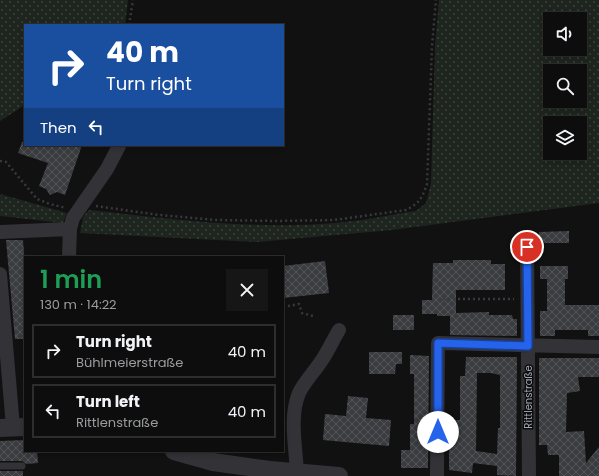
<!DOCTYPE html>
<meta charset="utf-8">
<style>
:root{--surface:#0d0d0e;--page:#161617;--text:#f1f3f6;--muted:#9a9c9e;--line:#2d2d2e}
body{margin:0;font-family:Poppins,sans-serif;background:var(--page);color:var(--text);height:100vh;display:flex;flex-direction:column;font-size:15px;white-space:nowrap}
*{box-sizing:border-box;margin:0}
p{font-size:13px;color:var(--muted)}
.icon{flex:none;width:22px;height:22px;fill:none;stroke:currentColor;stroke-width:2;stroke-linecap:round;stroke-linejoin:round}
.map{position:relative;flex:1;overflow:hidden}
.side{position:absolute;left:24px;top:256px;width:260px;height:196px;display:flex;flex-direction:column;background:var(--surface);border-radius:0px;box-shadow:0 2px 6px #0003,0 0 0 1px var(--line)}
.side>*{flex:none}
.banner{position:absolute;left:24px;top:24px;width:260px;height:122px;border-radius:0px;box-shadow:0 2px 6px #0003,0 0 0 1px var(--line);background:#1a4fa0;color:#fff;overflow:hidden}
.controls{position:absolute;left:543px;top:12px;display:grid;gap:8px}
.controls a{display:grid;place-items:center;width:44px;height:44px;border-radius:0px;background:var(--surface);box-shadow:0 2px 6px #0003,0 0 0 1px var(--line);font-size:20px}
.pin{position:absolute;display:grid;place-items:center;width:34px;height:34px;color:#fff;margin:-17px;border:2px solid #fff;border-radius:50%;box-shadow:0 1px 4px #0007}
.me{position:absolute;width:44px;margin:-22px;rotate:0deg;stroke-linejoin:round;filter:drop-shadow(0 0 3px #0008)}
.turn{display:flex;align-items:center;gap:14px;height:84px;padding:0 16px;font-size:18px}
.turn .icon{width:52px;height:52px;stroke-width:2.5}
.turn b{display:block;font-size:28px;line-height:34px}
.then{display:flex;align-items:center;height:38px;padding:0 16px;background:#0003;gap:8px;font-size:15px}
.round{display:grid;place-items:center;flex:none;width:42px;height:42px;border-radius:0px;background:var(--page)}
.headline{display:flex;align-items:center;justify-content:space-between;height:68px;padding:0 16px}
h1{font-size:24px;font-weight:600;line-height:30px;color:#1e9e55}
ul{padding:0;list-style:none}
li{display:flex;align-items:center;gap:12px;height:54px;margin:0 8px 6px;padding:0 8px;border:2px solid var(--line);border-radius:0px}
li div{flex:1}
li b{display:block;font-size:15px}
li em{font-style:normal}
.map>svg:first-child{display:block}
.grass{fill:url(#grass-dots);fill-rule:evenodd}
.building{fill:url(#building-cross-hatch);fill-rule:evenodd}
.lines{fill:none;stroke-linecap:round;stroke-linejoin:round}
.path{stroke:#38393e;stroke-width:2.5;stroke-dasharray:2 3;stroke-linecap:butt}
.service{stroke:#323237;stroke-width:7}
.minor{stroke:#323237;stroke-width:14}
.tertiary{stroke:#323237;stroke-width:18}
.route-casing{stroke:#184099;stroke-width:10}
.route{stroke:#2563eb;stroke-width:7}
.labels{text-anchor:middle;stroke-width:3;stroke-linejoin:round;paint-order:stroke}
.street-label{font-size:10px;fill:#a1a7b3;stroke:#0c0c0d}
</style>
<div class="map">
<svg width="599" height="476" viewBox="0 0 599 476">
<defs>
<pattern id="grass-dots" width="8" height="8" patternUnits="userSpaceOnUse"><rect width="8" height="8" fill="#1d251e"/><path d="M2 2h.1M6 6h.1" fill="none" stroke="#3b423c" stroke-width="1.8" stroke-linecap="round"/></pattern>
<pattern id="building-cross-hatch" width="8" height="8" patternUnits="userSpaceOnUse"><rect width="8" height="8" fill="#3a3c3f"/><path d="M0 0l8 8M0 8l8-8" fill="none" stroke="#535558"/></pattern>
</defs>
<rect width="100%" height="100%" fill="#111112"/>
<!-- grass -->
<path class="grass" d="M0 0H128L125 25H25V105L0 121Z
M439 0H599V203L392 230 257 242 80 233 83 217 89 210C171 219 253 230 335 223 362 221 389 215 416 211L426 203 431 184 435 45ZM550 19H580V49H550ZM550 71H580V101H550ZM550 123H580V153H550Z
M0 194 67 213 63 223 0 216Z"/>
<!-- building -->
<path class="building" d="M22 142 25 143V145H82L65 195 57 192 50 195 46 189 39 186 48 163 18 153Z
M569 231V243H539V232Z
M6 240H23L25 265V339H15Z
M453 260H491V264H505V290H456V313L489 312V315H512L513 319H517V336L450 335V316H437V314H422V300H432L433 263H453Z
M325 261 329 293 283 298V266Z
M540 266H568V279H565V305H599V336H588V330H555V336H540V311H547V279H540Z
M393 315H414V330H393Z
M369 352H402V364H396L395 374H369Z
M410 355 429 356 428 468H401V450H410V424H414V374H410Z
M466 357H517L516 476 497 475V466L473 463 472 473 449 470V420H460V376H465ZM477 373H491L500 375V428H498L497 454 476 451Z
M539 358H599V377H578L580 391 567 393 566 432 584 431 586 463 599 447V476H559V455H548L547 445H539Z
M348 396 368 398 366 418 391 420 389 446 323 440 325 414 346 416Z
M25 440V451H37L38 463 26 464 22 461H0V441Z
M0 471H23V476H0Z"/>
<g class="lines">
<!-- path -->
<path class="path" d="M129 25 133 0
M0 161 6 162 37 199 50 204 66 208
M96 206 159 215 216 220 277 221 334 220 406 210C420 203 422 198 427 184L432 46 436 0
M443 299H514
M283 307 299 304 302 313 313 316"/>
<!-- service -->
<path class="service" d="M0 466H22"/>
<!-- minor -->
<path class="minor" d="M0 232 70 229
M527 247 529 476
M69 257 70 229 73 218 107 169 119 146
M0 274 13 427
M297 473C296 448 289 417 299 393 305 381 315 371 322 360 328 351 333 340 339 330
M437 476 438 343 599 347"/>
<!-- tertiary -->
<path class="tertiary" d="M0 428 25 427
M174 451 213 462 270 470 339 476"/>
</g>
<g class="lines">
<defs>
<path id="route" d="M438 432V343L528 346 527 247"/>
</defs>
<!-- route casing -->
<use href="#route" class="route-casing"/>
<!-- route -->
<use href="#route" class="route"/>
</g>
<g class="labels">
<!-- street labels -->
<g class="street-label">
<text transform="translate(528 397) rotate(-90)" y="4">Rittlenstraße</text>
</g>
</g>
</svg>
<div class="controls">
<a><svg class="icon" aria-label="sound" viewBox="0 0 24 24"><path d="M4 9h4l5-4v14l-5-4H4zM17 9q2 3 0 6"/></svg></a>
<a><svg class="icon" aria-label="search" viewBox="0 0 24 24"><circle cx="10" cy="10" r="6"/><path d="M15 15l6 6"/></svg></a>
<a><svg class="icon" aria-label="layers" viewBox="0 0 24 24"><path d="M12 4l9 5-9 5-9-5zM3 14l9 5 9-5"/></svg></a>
</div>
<div class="pin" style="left:527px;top:247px;background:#d93025"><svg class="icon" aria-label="arrive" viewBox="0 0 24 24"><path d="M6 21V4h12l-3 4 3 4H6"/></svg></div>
<svg class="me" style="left:438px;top:432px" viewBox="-20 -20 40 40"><circle r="19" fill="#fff"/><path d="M0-13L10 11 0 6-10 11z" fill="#2563eb"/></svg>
<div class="banner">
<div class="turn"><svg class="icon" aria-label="right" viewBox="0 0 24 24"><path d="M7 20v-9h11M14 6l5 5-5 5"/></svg><div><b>40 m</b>Turn right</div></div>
<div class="then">Then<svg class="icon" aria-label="left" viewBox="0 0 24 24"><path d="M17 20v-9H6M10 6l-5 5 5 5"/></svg></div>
</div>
<section class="side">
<div class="headline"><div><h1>1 min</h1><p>130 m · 14:22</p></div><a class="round"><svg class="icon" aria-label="close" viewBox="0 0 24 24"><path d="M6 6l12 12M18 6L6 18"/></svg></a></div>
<ul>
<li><svg class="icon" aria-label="right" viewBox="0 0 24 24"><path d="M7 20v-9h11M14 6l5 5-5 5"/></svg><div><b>Turn right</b><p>Bühlmeierstraße</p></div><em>40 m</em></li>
<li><svg class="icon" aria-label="left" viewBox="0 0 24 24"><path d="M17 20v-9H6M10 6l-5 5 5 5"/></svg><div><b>Turn left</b><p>Rittlenstraße</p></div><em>40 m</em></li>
</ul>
</section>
</div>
